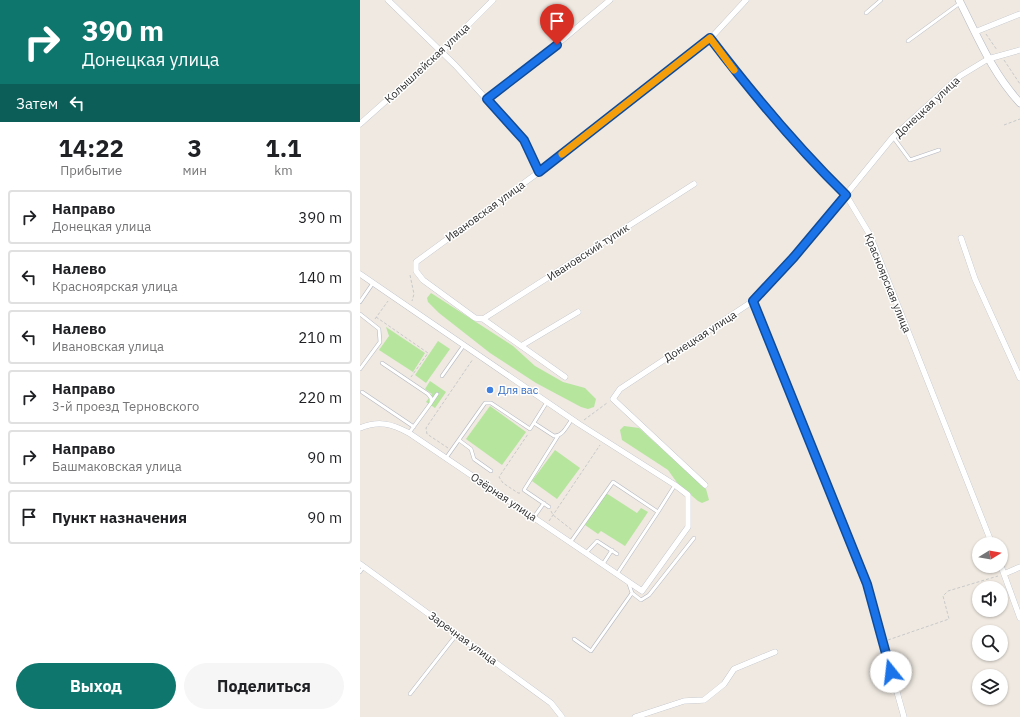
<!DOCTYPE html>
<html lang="ru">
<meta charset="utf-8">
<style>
:root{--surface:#fff;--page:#f6f6f6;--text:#202124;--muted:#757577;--line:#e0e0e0;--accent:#0f766e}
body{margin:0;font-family:"IBM Plex Sans",sans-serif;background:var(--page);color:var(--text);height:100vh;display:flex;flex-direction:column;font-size:15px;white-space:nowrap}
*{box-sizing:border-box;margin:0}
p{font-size:13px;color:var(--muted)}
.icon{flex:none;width:22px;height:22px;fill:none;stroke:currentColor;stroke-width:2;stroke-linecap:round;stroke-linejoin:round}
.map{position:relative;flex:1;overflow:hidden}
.details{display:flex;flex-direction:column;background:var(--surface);width:360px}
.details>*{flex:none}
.banner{background:#0f766e;color:#fff;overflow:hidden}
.needle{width:26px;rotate:79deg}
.tools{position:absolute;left:612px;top:537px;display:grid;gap:8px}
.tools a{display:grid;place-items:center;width:36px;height:36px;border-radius:50%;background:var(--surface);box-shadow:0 1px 3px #0004;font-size:20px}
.pin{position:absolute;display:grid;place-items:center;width:34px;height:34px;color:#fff;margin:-41px -17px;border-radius:50% 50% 50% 0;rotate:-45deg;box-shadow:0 0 4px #0007}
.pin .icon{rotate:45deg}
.me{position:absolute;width:44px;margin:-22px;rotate:344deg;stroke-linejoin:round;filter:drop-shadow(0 0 3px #0008)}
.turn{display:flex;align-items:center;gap:14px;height:84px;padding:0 16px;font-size:18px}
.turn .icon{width:52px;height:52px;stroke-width:2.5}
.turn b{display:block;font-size:28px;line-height:34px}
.then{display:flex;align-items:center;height:38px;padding:0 16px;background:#0003;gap:8px;font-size:15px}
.eta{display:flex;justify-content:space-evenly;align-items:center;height:68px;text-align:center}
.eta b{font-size:24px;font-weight:700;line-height:28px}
.primary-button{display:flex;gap:8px;margin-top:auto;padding:8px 16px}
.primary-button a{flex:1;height:46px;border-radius:24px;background:var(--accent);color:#fff;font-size:16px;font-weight:700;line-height:46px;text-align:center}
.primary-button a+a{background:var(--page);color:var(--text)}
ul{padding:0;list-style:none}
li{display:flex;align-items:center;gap:12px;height:54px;margin:0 8px 6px;padding:0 8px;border:2px solid var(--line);border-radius:4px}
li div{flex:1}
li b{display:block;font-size:15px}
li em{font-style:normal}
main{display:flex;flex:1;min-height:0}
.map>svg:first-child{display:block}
.green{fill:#b6e59e}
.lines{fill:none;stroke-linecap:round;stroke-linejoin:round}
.service-casing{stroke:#b4b7c1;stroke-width:4}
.minor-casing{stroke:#b4b7c1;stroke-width:6}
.tertiary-casing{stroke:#b4b7c1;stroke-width:8}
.path{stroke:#c9c9c9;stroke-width:1;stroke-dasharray:3 2;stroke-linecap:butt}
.service{stroke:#fff;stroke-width:3}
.minor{stroke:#fff;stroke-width:5.5}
.tertiary{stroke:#fff;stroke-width:7}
.route-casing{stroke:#114b97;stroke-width:10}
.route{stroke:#1a73e8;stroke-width:7}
.slow{stroke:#f59e0b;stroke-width:7}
.shop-dot{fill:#3f7fe0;stroke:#fff;stroke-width:1.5}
.labels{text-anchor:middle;stroke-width:3;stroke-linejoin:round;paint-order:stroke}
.street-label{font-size:11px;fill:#2e2e2e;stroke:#fff}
.shop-label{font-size:11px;fill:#366cbe;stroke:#fff;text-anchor:start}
</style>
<main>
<section class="details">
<div class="banner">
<div class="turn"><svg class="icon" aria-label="right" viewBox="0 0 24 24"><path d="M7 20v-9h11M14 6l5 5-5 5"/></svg><div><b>390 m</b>Донецкая улица</div></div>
<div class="then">Затем<svg class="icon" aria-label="left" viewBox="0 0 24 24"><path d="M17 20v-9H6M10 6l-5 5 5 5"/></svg></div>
</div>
<div class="eta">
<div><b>14:22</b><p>Прибытие</p></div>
<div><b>3</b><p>мин</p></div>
<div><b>1.1</b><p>km</p></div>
</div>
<ul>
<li><svg class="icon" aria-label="right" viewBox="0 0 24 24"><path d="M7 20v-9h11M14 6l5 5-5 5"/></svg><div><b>Направо</b><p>Донецкая улица</p></div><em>390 m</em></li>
<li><svg class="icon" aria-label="left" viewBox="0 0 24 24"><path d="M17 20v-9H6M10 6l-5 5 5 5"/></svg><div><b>Налево</b><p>Красноярская улица</p></div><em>140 m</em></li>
<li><svg class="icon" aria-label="left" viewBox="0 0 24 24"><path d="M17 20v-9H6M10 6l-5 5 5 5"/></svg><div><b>Налево</b><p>Ивановская улица</p></div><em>210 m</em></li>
<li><svg class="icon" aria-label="right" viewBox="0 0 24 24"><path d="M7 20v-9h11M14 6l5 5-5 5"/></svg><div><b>Направо</b><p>3-й проезд Терновского</p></div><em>220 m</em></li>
<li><svg class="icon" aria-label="right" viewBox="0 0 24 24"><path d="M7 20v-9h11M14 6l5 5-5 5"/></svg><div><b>Направо</b><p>Башмаковская улица</p></div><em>90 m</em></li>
<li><svg class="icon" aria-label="arrive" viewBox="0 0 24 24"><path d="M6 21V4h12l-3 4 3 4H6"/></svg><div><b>Пункт назначения</b></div><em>90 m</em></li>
</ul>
<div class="primary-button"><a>Выход</a><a>Поделиться</a></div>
</section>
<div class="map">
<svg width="660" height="717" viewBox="0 0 660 717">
<rect width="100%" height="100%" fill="#efe9e1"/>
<!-- green -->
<path class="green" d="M71 293 153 346 175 366 203 382 225 388 236 399 234 407 228 409 221 407 176 383 130 353 79 313 68 302 67 298Z
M26 327 65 353 53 372 19 350 29 336Z
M78 341 90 349 66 383 55 375Z
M70 381 86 392 75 408 66 402 72 394 65 389Z
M130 406 166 432 142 465 106 439Z
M264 426 279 428 346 489 349 500 342 503 338 501 318 484 308 470 262 440 260 430Z
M195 450 220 468 197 499 172 481Z
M246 493 277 513 281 508 288 512 265 546 241 531 238 534 225 525Z"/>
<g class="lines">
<defs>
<path id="service" d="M506 13 521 0
M548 41 600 3
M533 137 550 160 579 150
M0 302 13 283
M0 314 19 329 20 342 0 369
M22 363 68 394 71 398V403L49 433
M82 376 104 345
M2 392 54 427
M71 403 77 394
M174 423 194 436C203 436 207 426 212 419
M99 440 111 449 114 459 131 471
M86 458 125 403H131L170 429 187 402
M189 507 164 490 198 436
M298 512 315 485
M174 517 184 503
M210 543 253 482 298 512 257 574
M226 553 237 541 257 554
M243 564 252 550
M0 572 4 566
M269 584 272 593 281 600 289 595 334 538
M214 639 231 651 272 593
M50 694 97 634"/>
<path id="minor" d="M28 0 95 65 164 140 179 172
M615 32 660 14
M350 39 382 80 458 168 486 195 510 235 632 544
M127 99 163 73 250 0
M0 124 81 52 133 0
M601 238 615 279 660 378
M0 274 219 424 315 485 328 495V527L282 591 49 433C32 424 19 420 0 428
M393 301 507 585 544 717
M123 319 334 184
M161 346 218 312
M205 377 123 319 115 318 63 280 56 271V262L179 172 350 39 386 0
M345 485 253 399 260 389 393 301 435 257 533 137 600 76 628 59 660 50
M0 564 191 703 202 717
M641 566 660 618
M644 574 660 567
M275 717 324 701 344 700 364 684 374 669 415 652"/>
<path id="tertiary" d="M599 0C618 37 631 71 660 103"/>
</defs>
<!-- service casing -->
<use href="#service" class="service-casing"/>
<!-- minor casing -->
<use href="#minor" class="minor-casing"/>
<!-- tertiary casing -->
<use href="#tertiary" class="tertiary-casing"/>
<!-- path -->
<path class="path" d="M626 34 637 50
M644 60 660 84
M644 125 660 119
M50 275 54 294 52 301
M16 317 68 353 51 377
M15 319 28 301
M224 420 247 403
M88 448 67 434 66 428 113 359
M160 493H158L143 483 139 477 168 434
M191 511 193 515 212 530
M189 521 240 445
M528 640 589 619 583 596 588 591 638 576"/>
<!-- service -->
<use href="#service" class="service"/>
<!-- minor -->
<use href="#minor" class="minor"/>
<!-- tertiary -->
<use href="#tertiary" class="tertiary"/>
</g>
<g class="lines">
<defs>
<path id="route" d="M197 45 127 99 164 140 179 172 350 38C392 93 437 147 486 195L434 257 393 301 507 584 531 672"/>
</defs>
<!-- route casing -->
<use href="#route" class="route-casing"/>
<!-- route -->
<use href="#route" class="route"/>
<!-- slow -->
<path class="slow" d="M202 154 350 38 374 70"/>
</g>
<!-- markers -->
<circle class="shop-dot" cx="130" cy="390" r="4"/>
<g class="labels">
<!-- street labels -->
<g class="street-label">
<text transform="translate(67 63) rotate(-43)" y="4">Колышлейская улица</text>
<text transform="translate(567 107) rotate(-43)" y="4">Донецкая улица</text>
<text transform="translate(125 211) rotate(-36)" y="4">Ивановская улица</text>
<text transform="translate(228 252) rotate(-33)" y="4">Ивановский тупик</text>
<text transform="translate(528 283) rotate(68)" y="4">Красноярская улица</text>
<text transform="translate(340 336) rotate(-33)" y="4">Донецкая улица</text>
<text transform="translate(144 497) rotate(34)" y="4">Озёрная улица</text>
<text transform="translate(103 638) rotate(36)" y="4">Заречная улица</text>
</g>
<!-- shop labels -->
<g class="shop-label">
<text x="138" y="394">Для вас</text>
</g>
</g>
</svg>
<div class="tools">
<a><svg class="needle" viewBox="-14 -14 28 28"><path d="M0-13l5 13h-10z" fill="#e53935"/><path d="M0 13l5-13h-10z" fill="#757577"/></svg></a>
<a><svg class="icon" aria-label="sound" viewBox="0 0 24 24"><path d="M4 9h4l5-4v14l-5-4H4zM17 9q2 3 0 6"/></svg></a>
<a><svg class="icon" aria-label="search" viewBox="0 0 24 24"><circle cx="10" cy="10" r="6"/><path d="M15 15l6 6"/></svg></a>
<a><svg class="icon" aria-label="layers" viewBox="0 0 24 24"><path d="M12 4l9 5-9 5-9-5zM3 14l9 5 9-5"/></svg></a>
</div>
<div class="pin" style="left:197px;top:45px;background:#d93025"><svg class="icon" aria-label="arrive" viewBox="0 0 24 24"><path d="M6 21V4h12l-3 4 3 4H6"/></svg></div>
<svg class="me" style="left:531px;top:672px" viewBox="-20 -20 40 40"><circle r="19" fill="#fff"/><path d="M0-13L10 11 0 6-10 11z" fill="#1a73e8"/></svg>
</div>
</main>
